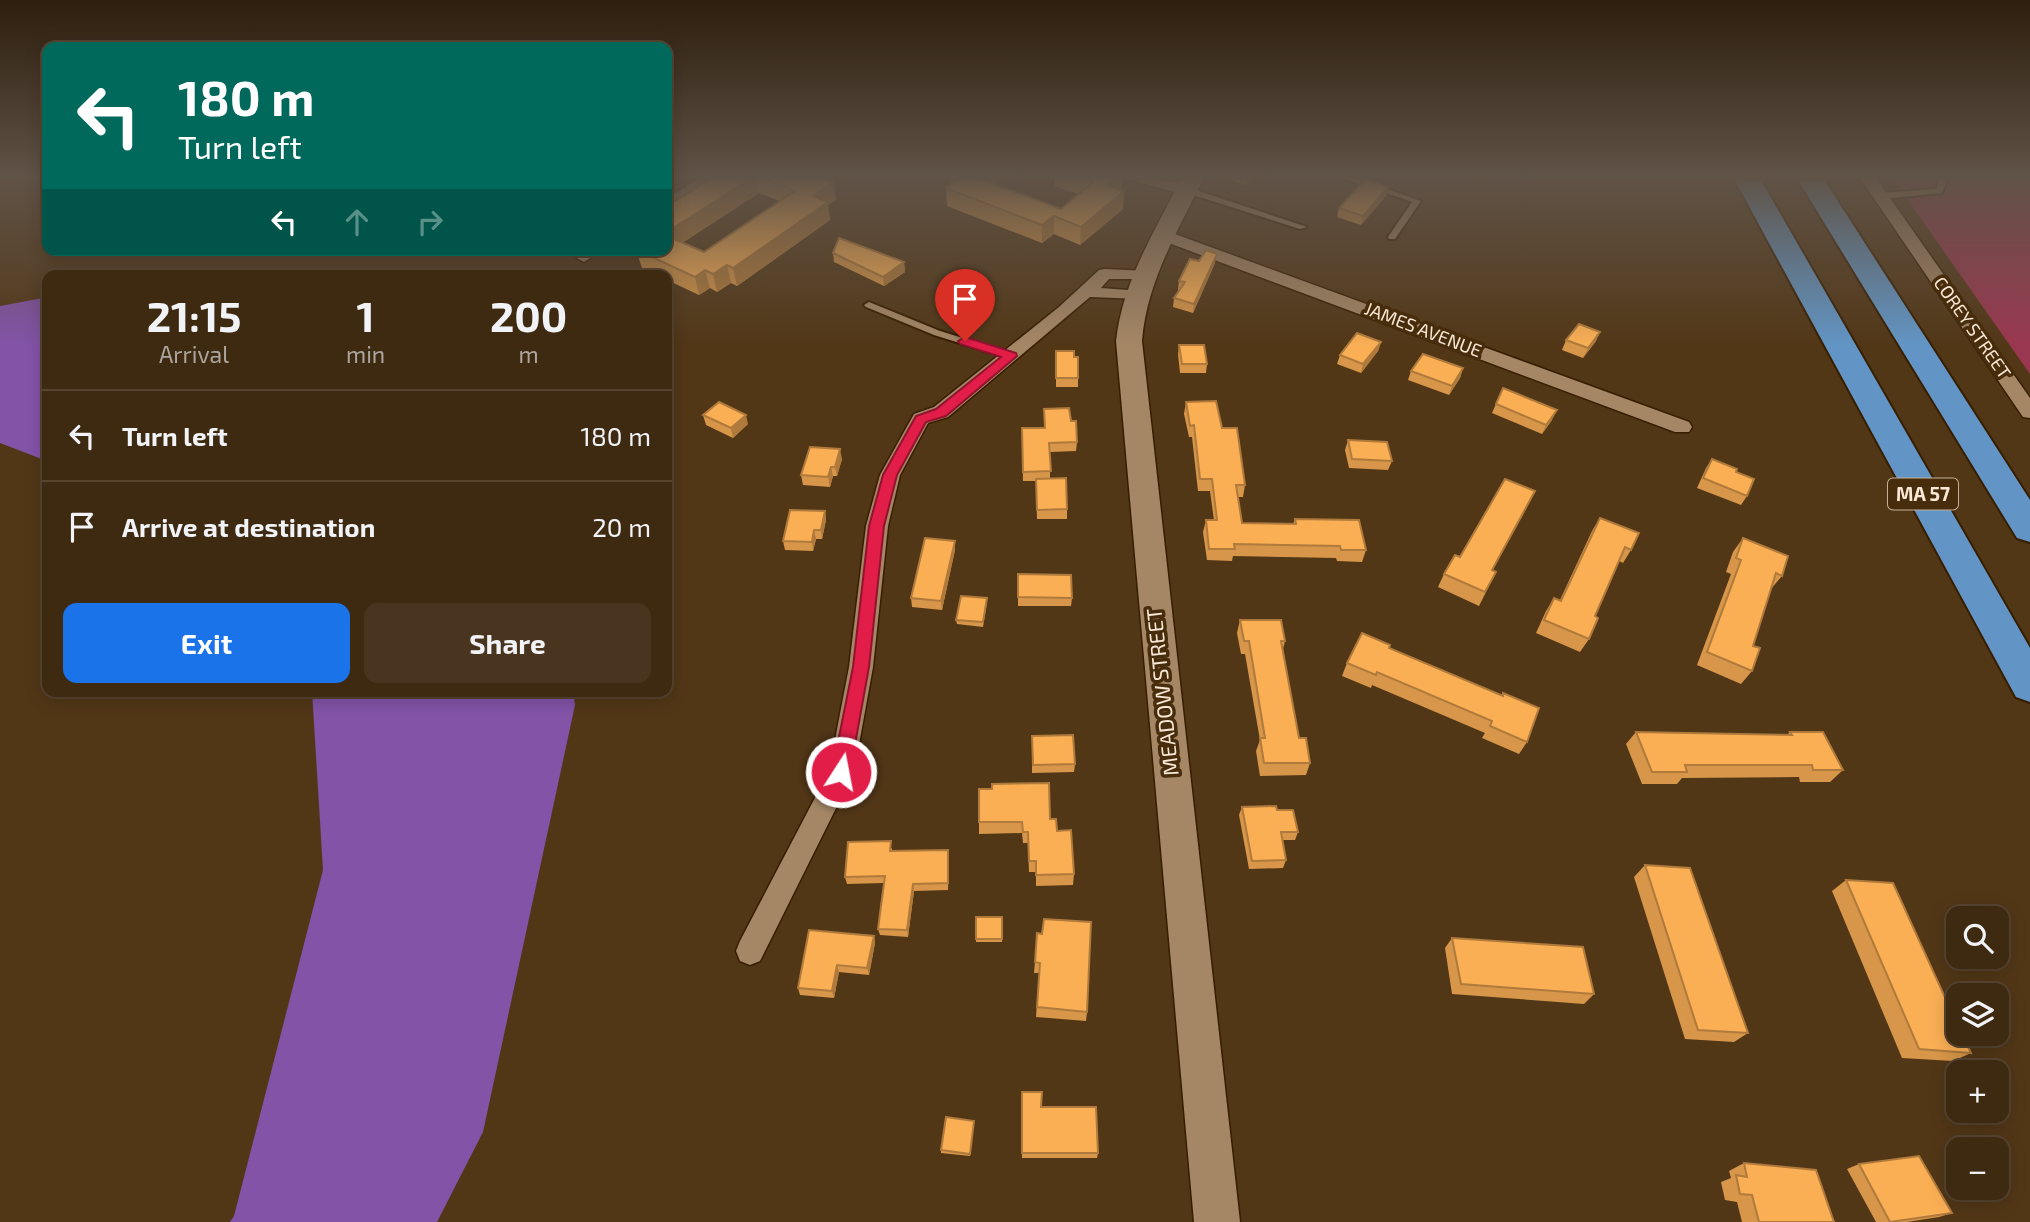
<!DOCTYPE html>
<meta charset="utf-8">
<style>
:root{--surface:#3e2911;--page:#49351f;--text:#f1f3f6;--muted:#ada69f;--line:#574531;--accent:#1a73e8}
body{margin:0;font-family:"Exo 2",sans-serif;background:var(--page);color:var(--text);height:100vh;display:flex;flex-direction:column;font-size:26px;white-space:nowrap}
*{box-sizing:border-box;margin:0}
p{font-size:23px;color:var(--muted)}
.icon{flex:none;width:38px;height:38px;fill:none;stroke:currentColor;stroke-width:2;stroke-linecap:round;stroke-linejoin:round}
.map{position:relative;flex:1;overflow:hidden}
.drawer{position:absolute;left:42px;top:270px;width:630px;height:427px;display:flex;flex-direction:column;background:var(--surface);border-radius:14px;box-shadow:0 4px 18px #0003,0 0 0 2px var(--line)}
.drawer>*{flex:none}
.hud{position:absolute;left:42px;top:42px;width:630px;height:214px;border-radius:14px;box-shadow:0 4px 18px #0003,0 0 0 2px var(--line);background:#00695c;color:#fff;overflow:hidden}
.controls{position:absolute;left:1946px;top:906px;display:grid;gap:14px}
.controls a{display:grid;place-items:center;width:63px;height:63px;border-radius:14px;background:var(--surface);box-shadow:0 4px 18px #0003,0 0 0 2px var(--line);font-size:35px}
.pin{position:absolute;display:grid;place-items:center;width:60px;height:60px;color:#fff;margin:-72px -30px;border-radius:50% 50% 50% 0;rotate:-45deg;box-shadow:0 0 7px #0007}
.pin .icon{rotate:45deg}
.me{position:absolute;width:77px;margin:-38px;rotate:11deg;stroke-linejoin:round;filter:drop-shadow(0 0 5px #0008)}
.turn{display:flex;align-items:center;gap:24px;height:147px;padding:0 21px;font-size:32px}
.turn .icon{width:91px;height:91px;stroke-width:2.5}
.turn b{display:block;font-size:49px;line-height:60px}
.lanes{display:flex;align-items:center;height:66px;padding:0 21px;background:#0003;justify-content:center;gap:35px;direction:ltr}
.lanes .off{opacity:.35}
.eta{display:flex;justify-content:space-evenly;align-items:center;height:119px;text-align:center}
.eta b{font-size:42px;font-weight:700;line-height:49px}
.button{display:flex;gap:14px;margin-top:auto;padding:14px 21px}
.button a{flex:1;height:80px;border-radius:14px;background:var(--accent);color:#fff;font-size:28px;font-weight:700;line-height:80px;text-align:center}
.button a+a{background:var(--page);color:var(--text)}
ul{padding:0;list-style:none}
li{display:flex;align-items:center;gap:21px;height:91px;padding:0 21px;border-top:2px solid var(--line)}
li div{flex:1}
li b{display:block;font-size:26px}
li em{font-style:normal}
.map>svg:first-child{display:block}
.green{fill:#9a3750}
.water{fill:#8353a8}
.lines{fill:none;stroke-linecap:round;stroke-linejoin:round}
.lane-casing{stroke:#371e00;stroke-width:4}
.street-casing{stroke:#371e00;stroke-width:3}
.secondary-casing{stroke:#371e00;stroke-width:3}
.highway-casing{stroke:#371e00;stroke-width:4}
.lane{fill:#a58766;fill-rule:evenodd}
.street{fill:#a58766;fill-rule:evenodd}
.secondary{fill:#a58766;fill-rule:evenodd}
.highway{fill:#6295c5;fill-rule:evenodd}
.wall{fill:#d79649;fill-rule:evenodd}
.shaded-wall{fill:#af7a3c}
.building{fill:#faaf55;stroke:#af7a3c;stroke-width:2}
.route{fill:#e11d48;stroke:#92132f;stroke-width:2}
.labels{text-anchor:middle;stroke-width:7;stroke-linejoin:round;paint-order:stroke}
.far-street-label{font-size:18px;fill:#f9e8d6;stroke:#472d0c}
.shield{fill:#472d0c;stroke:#c4b099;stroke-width:2}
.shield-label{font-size:19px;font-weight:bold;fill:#f9e8d6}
.street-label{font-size:21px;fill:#f9e8d6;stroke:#472d0c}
</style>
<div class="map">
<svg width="2030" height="1222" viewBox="0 0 2030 1222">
<rect width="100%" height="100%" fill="#523717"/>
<!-- green -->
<path class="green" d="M1894 175H2030V374L1893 179Z"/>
<!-- water -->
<path class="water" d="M43 298 47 299V461L0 443V306Z
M312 691H573L575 705 483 1132 437 1222H230L234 1216 323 870Z"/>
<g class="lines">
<defs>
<path id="lane" d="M1334 175H1346L1421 201 1395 239H1389L1388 237 1412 202Z
M1941 175H1949L1942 193 1880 199 1876 196 1880 193 1936 189Z
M1184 188H1190L1307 227 1300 229 1184 192Z
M869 302 940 331 1015 354 1016 356 1011 359 934 335 866 307 864 305Z"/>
<path id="street" d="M705 175H723L667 210V198Z
M1121 175H1146L1193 187 1195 190 1187 195 1123 178Z
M1858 175H1874L2030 398V418L2023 417Z
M1164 230 1689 422 1692 427 1689 432H1675L1158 239 1156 235 1158 231Z
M562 250H603L584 262Z
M1105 269 1149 271 1152 275 1149 279H1109L1101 288 1142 291 1145 295 1142 299 1090 297 948 417 928 423 900 475 888 526 873 667 854 772 760 961 750 965 740 961 736 951 740 941 829 771 849 667 866 526 880 475 914 414 934 407 1059 307 1099 270Z"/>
<path id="secondary" d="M1183 175H1205C1179 230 1147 279 1142 341L1240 1222H1194L1116 341C1123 279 1156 230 1183 175Z"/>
<path id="highway" d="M1732 175H1758L2030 648V702L2016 697Z
M1795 175H1821L2030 500V542L2017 538Z"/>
</defs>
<!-- lane casing -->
<use href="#lane" class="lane-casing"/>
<!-- street casing -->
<use href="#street" class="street-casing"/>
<!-- secondary casing -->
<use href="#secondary" class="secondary-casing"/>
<!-- highway casing -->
<use href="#highway" class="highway-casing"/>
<!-- lane -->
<use href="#lane" class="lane"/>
<!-- street -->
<use href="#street" class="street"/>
<!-- secondary -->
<use href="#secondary" class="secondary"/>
<!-- highway -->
<use href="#highway" class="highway"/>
</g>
<!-- wall -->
<path class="wall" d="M717 175H815L836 200 828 205 830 220 737 286 731 283 717 292 710 288 699 295 667 280V275H656L642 268 636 250H667ZM759 193 780 201 704 252 682 243Z
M950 175H1006L994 184 1061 209 1078 194 1055 186V175H1122L1120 190 1124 191 1123 209 1080 245 1054 234 1042 243 947 206 946 188 951 185Z
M1226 175H1257L1246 185 1225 178Z
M1469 175H1492L1488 180Z
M1388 187 1386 196 1361 225 1337 217 1339 208Z
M833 253 904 262 905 272 884 286 834 262Z
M1215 263 1193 313 1173 307 1174 298 1179 291 1178 290 1179 281Z
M1566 340 1596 341 1583 358 1562 350Z
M1381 342 1378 351 1361 373 1337 364 1340 355Z
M1179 345 1207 364 1206 373H1180L1178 354Z
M1056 351 1074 357 1078 378V387H1056Z
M1463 368 1460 378 1449 395 1408 380 1411 371Z
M1503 388 1552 420 1542 434 1492 413Z
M1186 402 1222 428 1245 485 1243 497H1237L1242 523 1293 524 1295 519 1366 550 1362 562 1337 561 1336 558 1233 556 1232 561 1207 560 1203 532 1206 520H1214L1210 491H1198L1192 437H1189L1184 414Z
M1044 409 1071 421 1077 442 1076 451 1050 452V479L1067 509V519H1037L1036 481H1023L1022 428H1044Z
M703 415 748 424 733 438 706 425Z
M1348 440 1392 461 1388 470 1349 468 1345 450Z
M842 459 837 476H833L830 487 803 485 801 475Z
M1712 459 1747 496 1741 505 1697 488 1706 468Z
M1528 505 1492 570 1496 572 1479 606 1438 587 1444 574Z
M825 511 826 520 822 539H816L813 551 785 550 783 541Z
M1600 518 1631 550 1623 563 1619 561 1595 616 1589 639 1580 652 1536 633 1546 611 1554 598 1560 600 1592 531Z
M1743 538 1782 576 1771 589 1753 646 1752 671 1741 684 1697 665 1731 574 1726 572 1733 552Z
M955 541V550L942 610 912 607 911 598Z
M1018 574 1072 598 1071 606H1018Z
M987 602 983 627 957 624 956 620Z
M1240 620 1285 641 1283 649 1299 738 1310 763 1306 775 1260 776 1256 751 1260 740 1245 654H1241L1237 633Z
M1389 648 1502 695 1503 693 1527 742 1519 754 1482 738 1485 733 1372 685 1371 688 1342 676 1347 663Z
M1636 732 1787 735 1790 732 1843 770 1830 782H1800L1799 777 1682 778 1677 784H1642L1626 744Z
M1032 736 1075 764 1074 772 1032 773Z
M1242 807 1277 810 1298 832 1295 840H1282L1286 860 1283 868 1249 869 1239 815Z
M1050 819 1057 831 1074 874 1073 885 1036 886V872H1029L1028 843H1023L1022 833 979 834V822Z
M892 848V851L949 857 948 890 914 891 908 937 880 935 878 929 884 883 847 884 845 877Z
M1645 865 1748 1033 1734 1042 1685 1039 1634 877Z
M1846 880 1971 1053 1953 1061 1902 1058 1832 891Z
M976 917H1002V942H976Z
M1042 934 1087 1012 1086 1021 1036 1017 1039 973H1034L1035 962Z
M874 936 875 943 869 975 839 972 834 998 800 995 798 988Z
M1452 938 1594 994 1584 1004 1452 994 1445 948Z
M1022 1092 1098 1153 1097 1158H1022Z
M974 1121 970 1156 941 1153V1150Z
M1744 1163 1834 1222H1742L1737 1202 1725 1200 1721 1182 1731 1178 1729 1171Z
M1859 1164 1952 1213 1939 1217 1907 1222H1876L1847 1169Z"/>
<!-- shaded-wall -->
<path class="shaded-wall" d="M756 175 759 193 668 252 667 248V232Z
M982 175H1006L978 195 977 178Z
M1118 175H1122L1121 189 1105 203 1106 185Z
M1248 175H1257L1246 185Z
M834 182 836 200 828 205 830 220 737 286 733 268 813 196Z
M1388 187 1386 196 1361 225 1363 216Z
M1124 191 1123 209 1080 245 1081 227Z
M1054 216V234L1042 243V225Z
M1217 254 1215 263 1193 313 1194 304Z
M904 262 905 272 884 286 883 277Z
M727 265 731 283 717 292 713 274Z
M705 270 710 288 699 295 695 277Z
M1600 332 1596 341 1583 358 1588 348Z
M1381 342 1378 351 1361 373 1363 364Z
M1463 368 1460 378 1449 395 1452 386Z
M1557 410 1552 420 1542 434 1546 425Z
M746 415 748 424 733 438 731 428Z
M840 449 842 459 837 476 835 467Z
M831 467 833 476 830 487 828 477Z
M825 511 826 520 822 539 821 530Z
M814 530 816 539 813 551 812 542Z
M955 541V550L942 610 941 601Z
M913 884 914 891 908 937 907 930Z
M874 936 875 943 869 975 867 968Z
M837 965 839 972 834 998 832 991Z"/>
<!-- building -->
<path class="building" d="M717 175H815L834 182 813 196 828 202 733 268 727 265 713 274 705 270 695 277 637 250H667V236L704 252 795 191 756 175 667 232V206Z
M964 175H982L977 178 1061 209 1093 182 1073 175H1118L1106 185 1124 191 1081 227 1054 216 1042 225 946 188Z
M1365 180 1388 187 1363 216 1339 208Z
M839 238 904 262 883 277 833 253Z
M1206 250 1217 254 1194 304 1174 298 1185 282 1179 281 1190 259 1199 261Z
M1579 324 1600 332 1588 348 1566 340Z
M1357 333 1381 342 1363 364 1340 355Z
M1179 345H1204L1207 364H1182Z
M1056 351H1074V357H1078V378H1056Z
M1423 354 1463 368 1452 386 1411 371Z
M1503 388 1557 410 1546 425 1496 404Z
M1216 401 1222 428H1237L1245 485H1236L1242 523 1296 524 1295 519 1359 520 1366 550H1341L1340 546 1234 544 1235 549H1209L1206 520H1217L1212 479H1200L1194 425 1190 426 1186 402Z
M719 402 746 415 731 428 703 415Z
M1069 408 1071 421H1076L1077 442 1049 443 1051 471 1023 472 1022 428H1045L1044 409Z
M1348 440 1387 442 1392 461 1352 459Z
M810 447 840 449 835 467H831L828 477 801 475Z
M1712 459 1737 469 1736 472 1754 479 1747 496 1703 478Z
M1066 478 1067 509 1037 510 1036 479Z
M1505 479 1535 491 1492 570 1496 572 1485 592 1444 574 1455 555 1460 557Z
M790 510 825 511 821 530H814L812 542 783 541Z
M1600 518 1639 533 1631 550 1625 547 1595 616 1598 618 1589 639 1544 620 1554 598 1561 601Z
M925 538 955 541 941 601 911 598Z
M1743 538 1788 556 1782 576 1776 573 1753 646 1760 648 1752 671 1707 652 1741 560 1736 558Z
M1018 574 1071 575 1072 598 1018 597Z
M961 596 987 598 983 622 956 620Z
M1240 620H1281L1285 641H1281L1299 738H1306L1310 763H1264L1260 738H1265L1249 641H1244Z
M1362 633 1390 645 1389 648 1503 696V693L1539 708 1527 742 1490 726 1492 721 1377 672 1376 675 1347 663Z
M1636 732 1792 735 1790 732H1823L1843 770H1813L1812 765H1685L1687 772H1652Z
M1073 735 1075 764 1033 765 1032 736Z
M1049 783 1050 819H1056L1057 831 1071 830 1074 874 1036 875V861H1029L1028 832H1023L1022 822H979V789H992V784Z
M1276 806 1277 810H1293L1298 832H1281L1286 860 1252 861 1242 807Z
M891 841 890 851 948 850V883L913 884 907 930 878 929 885 876 845 877 848 842Z
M1645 865 1690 868 1748 1033 1698 1030Z
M1846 880 1893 883 1958 1026V1034H1962L1971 1053 1919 1049Z
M976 917H1002V939H976Z
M1044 919 1091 922 1087 1012 1037 1007 1040 963 1035 962 1037 933 1042 934Z
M809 930 874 936 867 968 837 965 832 991 798 988Z
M1452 938 1583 947 1594 994 1461 984Z
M1022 1092H1042L1041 1107H1096L1098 1153H1022Z
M946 1117 974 1121 970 1154 941 1150Z
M1919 1156 1952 1213 1890 1222 1859 1164Z
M1744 1163 1816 1170 1834 1222H1759L1752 1195 1740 1194 1736 1175 1747 1177Z"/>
<!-- sky -->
<linearGradient id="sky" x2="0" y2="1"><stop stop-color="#2d1e0d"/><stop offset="0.51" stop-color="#605347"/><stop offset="1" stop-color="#605347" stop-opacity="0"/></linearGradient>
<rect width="2030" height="346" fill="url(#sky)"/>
<!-- route -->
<path class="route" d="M965 337 1016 353 1017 356 946 416 926 422 897 475 884 526 869 667 850 772 847 777 841 779 834 777 832 772 853 667 869 526 883 475 916 416 936 409 1001 357 960 344 958 341Z"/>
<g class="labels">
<!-- far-street labels -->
<g class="far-street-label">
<text transform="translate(1972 328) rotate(55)" y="6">COREY STREET</text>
<text transform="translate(1423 330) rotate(21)" y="6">JAMES AVENUE</text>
</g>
<!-- shield labels -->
<rect class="shield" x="1888" y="478.5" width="70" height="31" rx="5"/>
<g class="shield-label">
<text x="1923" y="501">MA 57</text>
</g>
<!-- street labels -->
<g class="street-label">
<text transform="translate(1163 692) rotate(-96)" y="7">MEADOW STREET</text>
</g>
</g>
</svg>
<div class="controls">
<a><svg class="icon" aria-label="search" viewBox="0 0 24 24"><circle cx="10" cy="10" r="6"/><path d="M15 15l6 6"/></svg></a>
<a><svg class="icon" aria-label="layers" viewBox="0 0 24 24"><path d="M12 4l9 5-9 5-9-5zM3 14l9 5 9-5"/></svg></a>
<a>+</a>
<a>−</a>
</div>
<div class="pin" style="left:965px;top:341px;background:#d93025"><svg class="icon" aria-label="arrive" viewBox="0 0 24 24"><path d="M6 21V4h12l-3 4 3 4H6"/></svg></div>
<svg class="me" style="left:841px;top:772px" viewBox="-20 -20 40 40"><circle r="17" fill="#e11d48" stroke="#fff" stroke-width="3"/><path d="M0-11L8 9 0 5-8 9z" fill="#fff"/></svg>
<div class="hud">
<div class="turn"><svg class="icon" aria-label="left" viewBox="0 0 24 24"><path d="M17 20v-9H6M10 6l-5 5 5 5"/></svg><div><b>180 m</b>Turn left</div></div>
<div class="lanes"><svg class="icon" aria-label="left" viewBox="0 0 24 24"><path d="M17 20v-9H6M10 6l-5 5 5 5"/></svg><svg class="icon off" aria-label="ahead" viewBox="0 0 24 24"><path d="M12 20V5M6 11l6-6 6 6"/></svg><svg class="icon off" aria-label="right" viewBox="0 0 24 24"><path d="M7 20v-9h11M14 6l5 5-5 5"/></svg></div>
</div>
<section class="drawer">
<div class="eta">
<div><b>21:15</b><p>Arrival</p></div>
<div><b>1</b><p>min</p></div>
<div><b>200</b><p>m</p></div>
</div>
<ul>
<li><svg class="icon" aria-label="left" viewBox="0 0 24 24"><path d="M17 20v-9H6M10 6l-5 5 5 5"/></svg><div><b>Turn left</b></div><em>180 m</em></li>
<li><svg class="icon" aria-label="arrive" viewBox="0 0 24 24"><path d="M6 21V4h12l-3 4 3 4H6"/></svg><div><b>Arrive at destination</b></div><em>20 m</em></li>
</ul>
<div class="button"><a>Exit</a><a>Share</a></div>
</section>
</div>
